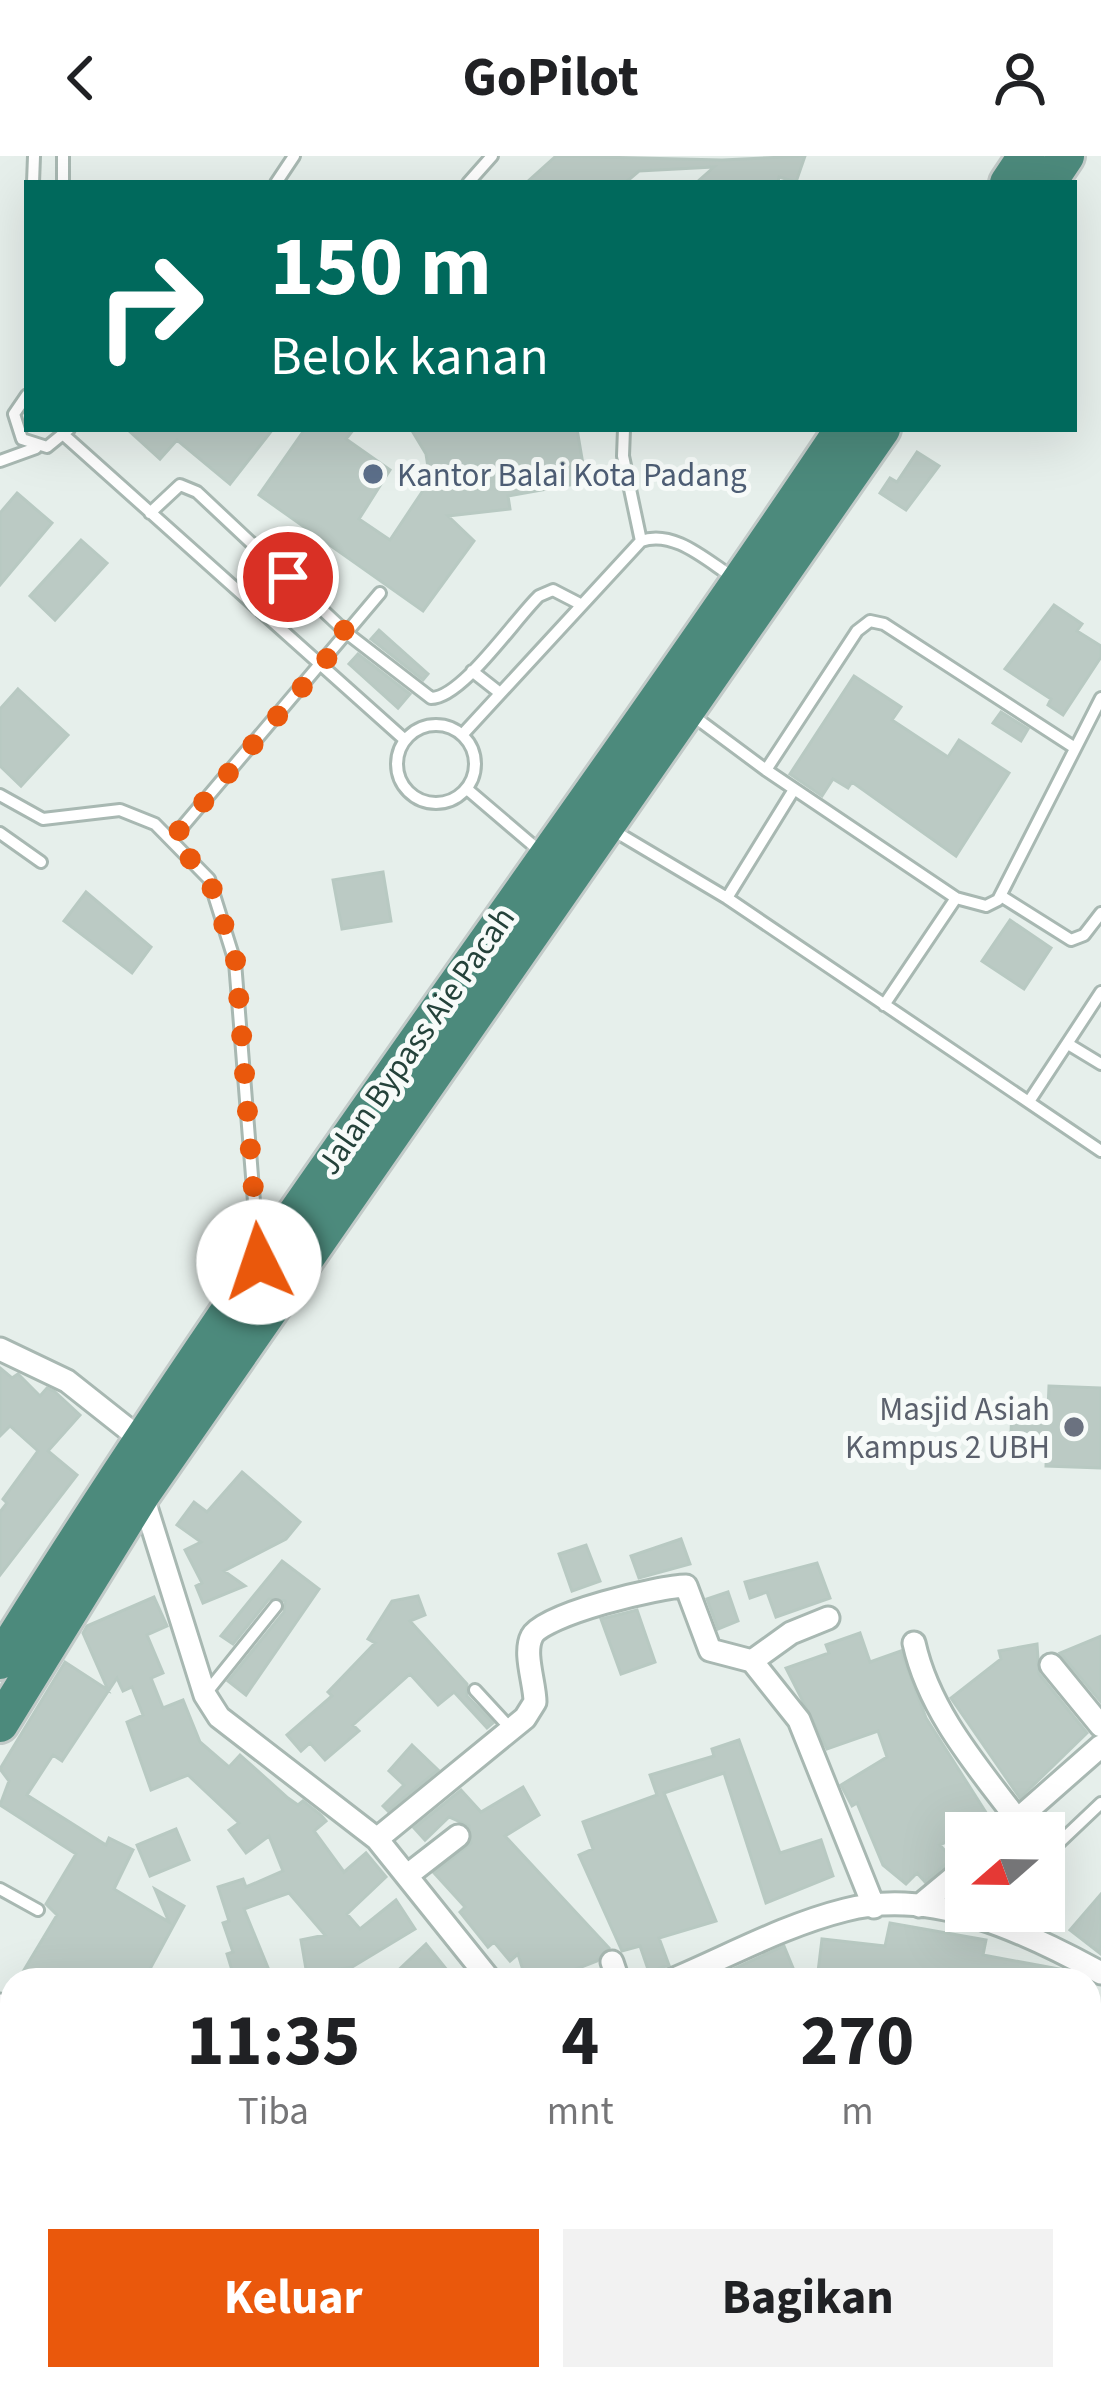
<!DOCTYPE html>
<html lang="id">
<style>
:root{--surface:#fff;--page:#f2f2f2;--text:#202124;--muted:#757577;--accent:#ea580c}
body{margin:0;font-family:"Source Sans 3",sans-serif;background:var(--page);color:var(--text);height:100vh;display:flex;flex-direction:column;font-size:45px;white-space:nowrap}
*{box-sizing:border-box;margin:0}
p{font-size:39px;color:var(--muted)}
.icon{flex:none;width:66px;height:66px;fill:none;stroke:currentColor;stroke-width:2;stroke-linecap:round;stroke-linejoin:round}
.map{position:relative;flex:1;overflow:hidden}
.drawer{position:absolute;left:0px;top:1812px;width:1101px;height:423px;display:flex;flex-direction:column;background:var(--surface);border-radius:36px 36px 0 0;box-shadow:0 12px 48px #0002}
.drawer>*{flex:none}
.banner{position:absolute;left:24px;top:24px;width:1053px;height:252px;border-radius:0px;box-shadow:0 12px 48px #0002;background:#00695c;color:#fff;overflow:hidden}
.needle{width:78px;rotate:250deg}
.buttons{position:absolute;left:945px;top:1656px;display:grid;gap:24px}
.buttons a{display:grid;place-items:center;width:120px;height:120px;border-radius:0px;background:var(--surface);box-shadow:0 12px 48px #0002;font-size:60px}
.pin{position:absolute;display:grid;place-items:center;width:102px;height:102px;color:#fff;margin:-51px;border:6px solid #fff;border-radius:50%;box-shadow:0 3px 12px #0007}
.me{position:absolute;width:132px;margin:-66px;rotate:356deg;stroke-linejoin:round;filter:drop-shadow(0 0 9px #0008)}
.turn{display:flex;align-items:center;gap:42px;height:252px;padding:0 48px;font-size:54px}
.turn .icon{width:156px;height:156px;stroke-width:2.5}
.turn b{display:block;font-size:84px;line-height:102px}
.eta{display:flex;justify-content:space-evenly;align-items:center;height:204px;text-align:center}
.eta b{font-size:72px;font-weight:700;line-height:84px}
.button{display:flex;gap:24px;margin-top:auto;padding:24px 48px}
.button a{flex:1;height:138px;border-radius:0px;background:var(--accent);color:#fff;font-size:48px;font-weight:700;line-height:138px;text-align:center}
.button a+a{background:var(--page);color:var(--text)}
header{display:flex;justify-content:space-between;align-items:center;height:156px;padding:0 48px;background:var(--surface);font-size:54px;font-weight:700}
.map>svg:first-child{display:block}
.building{fill:#bbcac4;stroke:#b8c9c2;stroke-width:3}
.lines{fill:none;stroke-linecap:round;stroke-linejoin:round}
.service-casing{stroke:#a8b8b2;stroke-width:16}
.minor-casing{stroke:#a8b8b2;stroke-width:27}
.trunk-casing{stroke:#c2cac8;stroke-width:42}
.service{stroke:#fff;stroke-width:10}
.minor{stroke:#fff;stroke-width:21}
.trunk{stroke:#4c8a7c;stroke-width:36}
.route{stroke:#ea580c;stroke-width:21;stroke-dasharray:0 37.8}
.service-dot{fill:#5c6f8a;stroke:#f7fbf9;stroke-width:4.5}
.worship-dot{fill:#6b7280;stroke:#f7fbf9;stroke-width:4.5}
.labels{text-anchor:middle;stroke-width:10;stroke-linejoin:round;paint-order:stroke}
.service-label{font-size:33px;fill:#4e5e75;stroke:#f7fbf9;text-anchor:start}
.street-label{font-size:33px;fill:#24423a;stroke:#f7fbf9}
.worship-label{font-size:33px;fill:#5b616d;stroke:#f7fbf9;text-anchor:end}
</style>
<header><svg class="icon" aria-label="back" viewBox="0 0 24 24"><path d="M15 5l-7 7 7 7"/></svg>GoPilot<svg class="icon" aria-label="person" viewBox="0 0 24 24"><circle cx="12" cy="8" r="4"/><path d="M4 21q1-7 8-7t8 7"/></svg></header>
<div class="map">
<svg width="1101" height="2234" viewBox="0 0 1101 2234">
<rect width="100%" height="100%" fill="#e6efeb"/>
<!-- building -->
<path class="building" d="M556 0 722 4 805 0 796 26 779 21 778 27H696L714 11 639 15 625 27H526Z
M127 273H273L230 328 177 284 160 303Z
M305 273H354L346 283 390 314 359 363 390 384 430 324 426 298 411 273H577L586 326 508 340 510 353 448 360 474 385 423 455 259 339Z
M917 296 939 310 906 354 880 337 890 322 897 326Z
M17 337 52 367 0 429V357Z
M81 384 107 407 55 464 30 440Z
M1054 449 1082 468 1077 475 1101 490V501L1063 559 1048 549 1051 543 1005 513Z
M379 474 428 518 423 524 371 483Z
M358 498 410 538 398 552 349 508Z
M854 520 901 551 892 564 948 601 959 584 1009 617 956 700 852 626 848 632 833 623 822 640 790 618Z
M18 533 68 579 21 630 0 610V553Z
M1001 556 1028 573 1021 585 993 567Z
M383 716 391 765 342 773 333 724Z
M86 736 151 791 132 817 64 765Z
M1010 764 1051 792 1024 833 982 805Z
M0 1212 12 1222 18 1218 40 1240 47 1232 54 1235 80 1259 48 1295 77 1319 0 1419V1356L7 1347 3 1343 38 1295 10 1270 0 1280Z
M1049 1230 1101 1232V1312L1046 1310 1047 1278 1011 1277 1012 1252 1048 1253Z
M242 1316 300 1366 286 1383 224 1415 245 1430 203 1447 196 1430 202 1427 185 1394 201 1386 177 1369 194 1346 207 1356Z
M681 1383 690 1408 639 1422 631 1400Z
M586 1389 600 1425 572 1435 559 1398Z
M282 1405 319 1433 246 1539 228 1525 284 1456 285 1445 269 1443 233 1488 221 1480Z
M817 1407 830 1442 776 1461 767 1436 750 1442 745 1426Z
M728 1436 738 1465 718 1473 707 1443Z
M418 1440 425 1459 410 1465 467 1528V1540L493 1567 487 1572 454 1536 438 1549 410 1518 353 1569 359 1575 325 1604 310 1587 301 1595 287 1579 332 1540 328 1536 375 1487 368 1483 392 1445Z
M154 1441 167 1470 147 1479 163 1517 151 1522 163 1552 183 1544 200 1586 229 1611 240 1599 288 1642 298 1649 303 1645 321 1659 326 1665 314 1675 344 1716 366 1697 386 1721 347 1758 360 1773 396 1744 415 1773 352 1811 307 1819 301 1784 325 1779 289 1737 244 1753 273 1824H235L227 1798 233 1796 223 1767 229 1765 218 1731 243 1723 246 1731 283 1715 269 1680 246 1697 229 1674 239 1667 188 1619 151 1634 127 1566 143 1559 132 1531 123 1535 117 1522 62 1605 53 1599 27 1639 106 1689 109 1682 133 1694 114 1733 169 1766 155 1733 184 1750 144 1824H18L57 1759 46 1748 76 1698 0 1649 9 1625 0 1613 65 1506 108 1534 83 1477 87 1470Z
M637 1454 655 1506 621 1518 601 1463Z
M860 1477 870 1506 901 1495 926 1562 992 1666 980 1677H965L940 1689 952 1703 925 1726 917 1717 906 1728 883 1709 857 1647 852 1650 841 1629 887 1601 878 1575 827 1593 786 1512 829 1497 826 1489Z
M1101 1480V1546L1060 1497Z
M1037 1488 1039 1518 1087 1577 1020 1642 951 1542 1001 1503 999 1495Z
M739 1584 780 1697 821 1684 833 1720 766 1747 724 1617 664 1637 716 1765 659 1782 669 1809 649 1816 640 1790 622 1795 579 1699 593 1693 583 1666 657 1639 650 1619 714 1600 712 1593Z
M412 1589 438 1614 388 1655 383 1650 404 1629 389 1615Z
M523 1631 539 1659 505 1680 609 1792 597 1805 553 1822 526 1824 518 1798 510 1805 494 1786 488 1791 460 1756 465 1751 434 1717 471 1687 469 1670 449 1661 425 1684 414 1672 461 1634 481 1656Z
M176 1673 189 1704 150 1720 137 1689Z
M1101 1738V1798L1070 1774Z
M890 1767 986 1784 983 1799 1064 1814 1073 1824H817L822 1783 885 1790Z
M426 1788 455 1824H388Z
M784 1790 793 1812 763 1824H709Z"/>
<g class="lines">
<defs>
<path id="service" d="M33 27 34 0
M63 27V0
M276 27 294 0
M468 27 492 0
M27 239 14 258 22 283 47 291 69 273
M624 273 623 300 641 385
M65 280 405 584
M0 305 36 292
M150 357 180 329 197 336 348 478 431 542C462 542 515 463 539 440L553 434 582 449
M472 515 500 537
M692 559 766 614
M397 608a39 39 0 1 1 78 0a39 39 0 1 1-78 0Z
M462 579 641 385C674 373 707 405 734 422
M1075 592 884 468 870 465 857 475 766 614 956 742 986 750 998 744 1101 542
M467 633 542 697
M0 639 43 663 120 654 155 668 209 723 235 806 258 1096
M611 673 727 742 1101 995
M0 677 41 706
M172 683 380 437
M1001 740 1071 784 1084 779 1101 757
M727 742 793 635
M884 849 956 742
M1068 888 1101 908
M1030 944 1101 836
M475 1534 512 1574
M207 1536 276 1450
M1044 1701 1101 1647
M0 1733 38 1754"/>
<path id="minor" d="M0 1193 67 1225 139 1282
M142 1338 205 1539 219 1561 377 1683 490 1824
M914 1487C929 1555 976 1609 1017 1663
M752 1505 791 1477 828 1462
M1051 1509 1101 1570
M1002 1677 1101 1590
M377 1683 525 1562 535 1546C535 1527 523 1497 532 1480 543 1458 661 1430 686 1430L710 1494 752 1505 799 1564 874 1751
M409 1718 458 1680
M919 1750 966 1711
M612 1806 618 1824
M672 1824C729 1800 785 1769 845 1754 933 1731 1026 1776 1101 1817
M0 1849 12 1856
M1089 2190 1101 2125
M69 2223 101 2234
M582 2223 604 2234
M910 2223 989 2234
M19 2234 27 2223
M774 2234 775 2223
M1082 2234 1084 2223"/>
<path id="trunk" d="M1008 27 1026 0
M1048 27 1066 0
M0 1505C263 1081 566 687 843 273
M0 1568 142 1338 882 273"/>
</defs>
<!-- service casing -->
<use href="#service" class="service-casing"/>
<!-- minor casing -->
<use href="#minor" class="minor-casing"/>
<!-- trunk casing -->
<use href="#trunk" class="trunk-casing"/>
<!-- service -->
<use href="#service" class="service"/>
<!-- minor -->
<use href="#minor" class="minor"/>
<!-- trunk -->
<use href="#trunk" class="trunk"/>
</g>
<g class="lines">
<!-- route -->
<path class="route" d="M259 1106 236 806 209 723 172 683 348 478 288 421"/>
</g>
<!-- markers -->
<circle class="service-dot" cx="373" cy="318" r="12"/>
<circle class="worship-dot" cx="1074" cy="1271" r="12"/>
<g class="labels">
<!-- service labels -->
<g class="service-label">
<text x="397" y="330">Kantor Balai Kota Padang</text>
</g>
<!-- street labels -->
<g class="street-label">
<text transform="translate(415 884) rotate(-55)" y="12">Jalan Bypass Aie Pacah</text>
</g>
<!-- worship labels -->
<g class="worship-label">
<text x="1050" y="1264">Masjid Asiah<tspan x="1050" dy="38">Kampus 2 UBH</tspan></text>
</g>
</g>
</svg>
<div class="buttons">
<a><svg class="needle" viewBox="-14 -14 28 28"><path d="M0-13l5 13h-10z" fill="#e53935"/><path d="M0 13l5-13h-10z" fill="#757577"/></svg></a>
</div>
<div class="pin" style="left:288px;top:421px;background:#d93025"><svg class="icon" aria-label="arrive" viewBox="0 0 24 24"><path d="M6 21V4h12l-3 4 3 4H6"/></svg></div>
<svg class="me" style="left:259px;top:1106px" viewBox="-20 -20 40 40"><circle r="19" fill="#fff"/><path d="M0-13L10 11 0 6-10 11z" fill="#ea580c"/></svg>
<div class="banner">
<div class="turn"><svg class="icon" aria-label="right" viewBox="0 0 24 24"><path d="M7 20v-9h11M14 6l5 5-5 5"/></svg><div><b>150 m</b>Belok kanan</div></div>
</div>
<section class="drawer">
<div class="eta">
<div><b>11:35</b><p>Tiba</p></div>
<div><b>4</b><p>mnt</p></div>
<div><b>270</b><p>m</p></div>
</div>
<div class="button"><a>Keluar</a><a>Bagikan</a></div>
</section>
</div>
